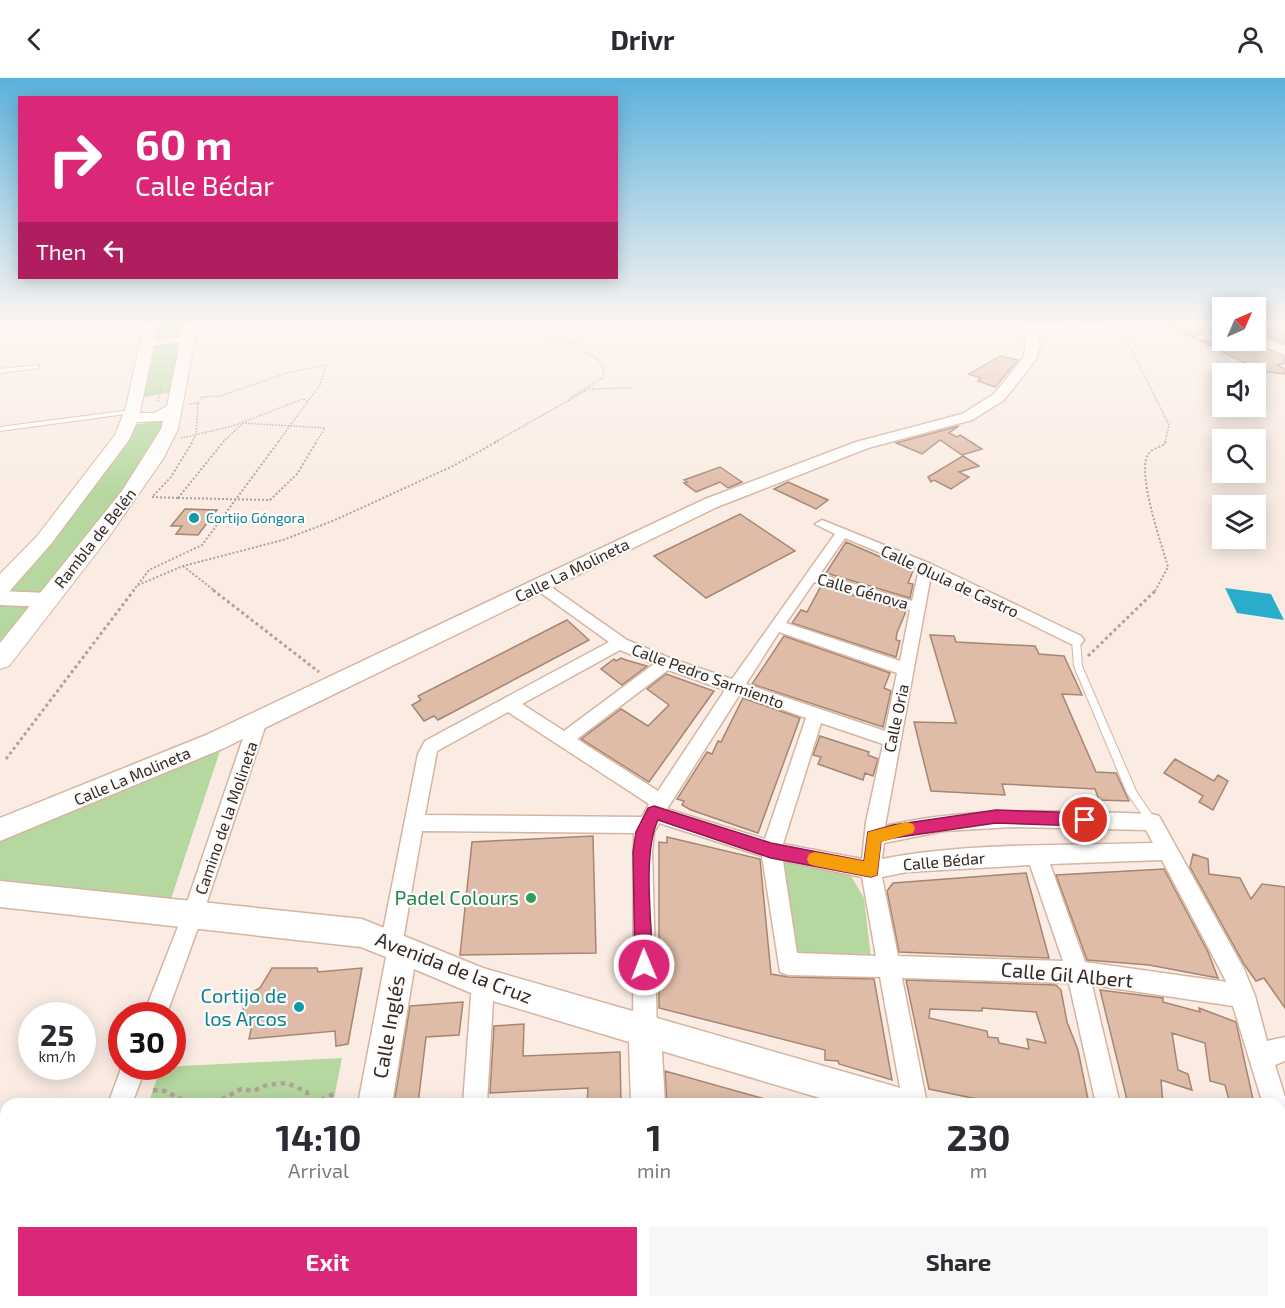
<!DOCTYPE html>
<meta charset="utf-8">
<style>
:root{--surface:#fff;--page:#f7f7f7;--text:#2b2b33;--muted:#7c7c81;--accent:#db2777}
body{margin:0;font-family:"Exo 2",sans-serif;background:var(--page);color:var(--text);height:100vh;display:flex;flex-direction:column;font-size:22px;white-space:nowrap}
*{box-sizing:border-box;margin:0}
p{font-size:20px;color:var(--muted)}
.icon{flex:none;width:33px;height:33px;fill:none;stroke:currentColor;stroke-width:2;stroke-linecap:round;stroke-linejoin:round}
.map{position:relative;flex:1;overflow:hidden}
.sheet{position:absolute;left:0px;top:1020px;width:1286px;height:210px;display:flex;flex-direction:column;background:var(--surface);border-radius:18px 18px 0 0;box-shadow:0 3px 15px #0003}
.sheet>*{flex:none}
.banner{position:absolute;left:18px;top:18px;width:600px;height:183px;border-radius:0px;box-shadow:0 3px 15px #0003;background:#db2777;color:#fff;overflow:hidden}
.needle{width:39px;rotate:45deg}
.controls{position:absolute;left:1212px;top:219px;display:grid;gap:12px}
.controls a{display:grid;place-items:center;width:54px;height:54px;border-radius:0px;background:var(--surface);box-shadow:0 3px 15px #0003;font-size:30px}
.speed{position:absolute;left:18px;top:924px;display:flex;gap:12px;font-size:30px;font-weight:700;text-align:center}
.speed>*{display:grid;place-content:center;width:78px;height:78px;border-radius:50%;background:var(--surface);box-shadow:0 3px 15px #0003;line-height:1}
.speed small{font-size:15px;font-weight:400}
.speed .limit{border:9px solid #d22;background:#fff;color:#111}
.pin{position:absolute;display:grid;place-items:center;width:51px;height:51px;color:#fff;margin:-26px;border:3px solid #fff;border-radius:50%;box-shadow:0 2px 6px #0007}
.me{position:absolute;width:66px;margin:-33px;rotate:359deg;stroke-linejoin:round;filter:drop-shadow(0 0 4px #0008)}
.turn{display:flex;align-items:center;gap:21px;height:126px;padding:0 18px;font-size:27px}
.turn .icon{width:78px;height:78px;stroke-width:2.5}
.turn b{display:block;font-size:42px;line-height:51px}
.then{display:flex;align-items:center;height:57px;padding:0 18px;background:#0003;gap:12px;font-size:22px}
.eta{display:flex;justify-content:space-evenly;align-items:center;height:102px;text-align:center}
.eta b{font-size:36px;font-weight:700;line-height:42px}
.primary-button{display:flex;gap:12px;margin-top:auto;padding:12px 18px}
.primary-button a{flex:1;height:69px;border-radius:0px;background:var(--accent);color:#fff;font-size:24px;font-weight:700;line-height:69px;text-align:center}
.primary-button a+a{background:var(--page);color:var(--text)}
header{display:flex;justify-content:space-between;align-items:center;height:78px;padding:0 18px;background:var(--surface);font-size:27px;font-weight:700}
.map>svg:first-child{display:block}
.green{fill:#b6d8a0}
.water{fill:#29adca}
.building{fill:#debca7;stroke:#a68672;stroke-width:1.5;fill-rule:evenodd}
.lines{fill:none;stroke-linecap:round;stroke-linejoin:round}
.lane-casing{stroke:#d6b49f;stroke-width:2}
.street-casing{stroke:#d6b49f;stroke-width:3}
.secondary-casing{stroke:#d6b49f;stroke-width:3}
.primary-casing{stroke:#d6b49f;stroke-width:2}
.path-far3{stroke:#b0a29a;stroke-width:1.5;stroke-dasharray:1.5 1.5;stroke-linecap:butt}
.path-far2{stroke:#b0a29a;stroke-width:2;stroke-dasharray:2 2;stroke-linecap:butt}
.path-far1{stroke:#b0a29a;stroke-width:3;stroke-dasharray:3 3;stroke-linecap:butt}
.path{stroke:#b0a29a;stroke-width:4.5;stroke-dasharray:4.5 4.5;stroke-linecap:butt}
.lane{fill:#fff;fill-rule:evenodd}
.street{fill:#fff;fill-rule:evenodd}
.secondary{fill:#fff;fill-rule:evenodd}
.primary{fill:#fff;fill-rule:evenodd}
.route{fill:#db2777;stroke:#8e194d;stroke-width:1.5}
.slow{fill:#f59e0b}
.culture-dot{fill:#0f9aa8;stroke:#fcfcfc;stroke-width:2}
.leisure-dot{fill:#2e9e5b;stroke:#fcfcfc;stroke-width:2}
.labels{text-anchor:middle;stroke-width:4.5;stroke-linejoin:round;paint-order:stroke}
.far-culture-label{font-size:14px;fill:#0d838f;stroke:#fcfcfc;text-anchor:start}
.street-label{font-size:16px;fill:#362921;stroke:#fcfcfc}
.near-leisure-label{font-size:20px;fill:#27864d;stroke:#fcfcfc;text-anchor:end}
.near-street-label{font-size:20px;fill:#362921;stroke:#fcfcfc}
.near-culture-label{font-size:20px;fill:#0d838f;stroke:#fcfcfc;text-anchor:end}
</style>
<header><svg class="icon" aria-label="back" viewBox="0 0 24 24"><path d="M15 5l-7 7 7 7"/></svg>Drivr<svg class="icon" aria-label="person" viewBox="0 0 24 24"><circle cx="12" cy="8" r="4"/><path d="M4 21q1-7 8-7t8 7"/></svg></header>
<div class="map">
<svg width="1285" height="1230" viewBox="0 0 1285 1230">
<rect width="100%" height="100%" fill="#faece3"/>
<!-- green -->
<path class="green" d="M157 245H187L183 257 157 260Z
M181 265 172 314 141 320 155 269Z
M168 341 142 392 0 574V518L134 347Z
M220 673 167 833 0 810V752L70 724Z
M779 781 851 798 864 820 871 880 788 886Z
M342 980 333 1026H148L161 989Z
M77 1224H296L294 1230H75Z"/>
<!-- water -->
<path class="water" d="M1225 510 1271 516 1284 542 1237 535Z"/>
<!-- building -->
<path class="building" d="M1163 245H1222L1194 260Z
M1256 245H1285V266L1256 254Z
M1199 262H1249L1285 279V285L1277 287 1285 291V296L1261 293Z
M1000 278 1018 282 995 309 978 303 981 300 969 296Z
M959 348 949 355 957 359 960 357 982 371 962 377 940 362 922 376 896 365Z
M963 378 979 388 959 394 969 399 951 411 934 402 931 404 928 399Z
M720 389 742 404 728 410 720 404 696 414 684 405 687 404 684 402Z
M788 404 828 422 816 431 774 411Z
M185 431 217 432 198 457 176 456 182 448H171Z
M740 436 795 473 706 520 654 478Z
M846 464 913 493 908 505 913 506 910 520 826 495Z
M821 508 906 533 897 555 896 562 900 563 896 579 792 545 801 532 807 534Z
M567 542 589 562 438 642 434 638 424 643 412 627 421 622 418 618Z
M930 557 954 558 956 564 1035 568 1039 576 1064 578 1082 617 1062 616 1096 694 1116 695 1129 723 1099 722 1095 711 1002 706 1005 717 931 713 914 644 956 645Z
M784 558 890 595 884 610 891 613 883 649 752 606Z
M621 580 626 582 647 588 622 607 601 591 614 581 616 583Z
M666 596 714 613 649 704 581 661 621 631 648 648 669 627 647 611Z
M743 620 800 640 758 755 691 732 682 727 684 723 677 721 707 674 712 676 718 663 721 664Z
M820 658 869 674 868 677 878 681 873 698 865 695 863 702 818 686 821 679 813 677Z
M1175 681 1214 703 1218 697 1228 703 1213 732 1199 724 1203 718 1164 695Z
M593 758 596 875 460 877 472 764Z
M667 759 760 781 771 896 788 899 874 901 892 1002 839 986 838 983 825 982V972L659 930V764L667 765Z
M1193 776 1208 781 1209 796 1240 800 1251 821 1262 806 1285 809V930L1264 900 1256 903 1244 886 1190 789Z
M1164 791 1208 874 1218 900 1149 887 1087 882 1056 797Z
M1026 795 1049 880 899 874 887 813 893 805Z
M272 890H317L318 894 362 890 348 966 336 968 335 953 249 961 253 942 245 937 242 925 248 916 260 910Z
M906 902 1056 907 1061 912 1067 944 1078 972 1089 1026H1001L929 1011ZM982 930 1036 934 1046 965 1027 961 1029 971 999 965 998 960 988 959 987 953 929 940 930 931 982 933Z
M1100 912 1163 920V924L1200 934 1199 930 1236 944 1254 1026H1230L1225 1007 1210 1003 1205 965 1172 955 1178 992 1188 996 1192 1012 1161 1002 1163 1026H1128Z
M463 924 459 957 426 959 418 1026H394L410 928Z
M524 946 523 978 620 974 621 1026H587L588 1010 490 1015 494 948Z
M665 993 772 1023 771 1026H667Z"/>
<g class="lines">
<defs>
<path id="lane" d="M37 287 39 288V290L0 295V291Z
M131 332 134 334 133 335 0 353V349Z
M1076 559 1080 562 1082 588 1136 713 1155 741 1157 744 1155 747 1152 748 1149 747 1127 715 1074 588 1072 562Z"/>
<path id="street" d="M188 257 193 260 191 262 146 269 141 266Z
M822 442 931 486 1081 558 1084 562 1081 566H1071L931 497 885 748C973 728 1062 733 1152 736L1159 738 1244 891 1255 918 1267 963 1285 959V983L1275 987 1285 1019V1074L1280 1071V1026H1263L1233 928 1092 907 1120 1026H1096L1069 905 902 900 927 1026H903L880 899 788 897 780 894 762 778 659 745 654 754 652 774 657 954 653 962 645 966 637 962 633 954 634 755 422 753 402 868 399 875 391 878 383 875 380 868 418 676 425 663 609 564 534 510 532 507 534 504H544L627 562 672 581 732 601 835 456 815 446ZM845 460 919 491 912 523 820 496ZM814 504 910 532 900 583 786 545ZM779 554 897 595 885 653 746 606ZM620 572 654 586 564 653 522 626ZM668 592 725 612 658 713 577 661ZM740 616 806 640 765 761 667 731ZM508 634 649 726 642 739 425 737 437 673ZM821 645 883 666 866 744 862 781 783 766ZM1012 749 1146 752 1153 765C1065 768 969 764 882 781L884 765 944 753ZM1162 782 1226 903 1227 904 1085 884 1050 786ZM783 783 862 799 876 878 797 875ZM1030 787 1063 883 898 878 882 799 907 794Z
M258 636 264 638 267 643 203 836 166 938H143L183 836 249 643 252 638Z
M483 894 491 897 494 905 487 1026H463L472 905 475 897Z
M122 988H146L132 1026H108Z
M29 1224H58L56 1230H27Z
M447 1224H475L474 1230H446Z"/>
<path id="secondary" d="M1026 245 1073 247 1115 245C1099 259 1054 253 1034 251L1040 266 1036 281 1004 322 972 342 868 370 717 429 222 671 0 763V740L206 657 705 421 856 364 962 336 994 316 1023 280 1026 266 1021 251Z
M1256 256 1285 268V277L1251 263 1256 262Z
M0 513 47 515 54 517 57 522 54 527 47 529 0 527Z
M0 803 362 841 483 890 897 1009 909 1014 914 1026H840L662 973 665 1026H631L629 964 483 920 414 891 392 1026H358L386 879 361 869 0 829Z
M1280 1129 1285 1131V1167L1280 1165Z
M318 1224H356V1230H316Z
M638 1224H676L677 1230H637Z
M938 1224H976L978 1230H938Z"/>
<path id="primary" d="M144 245H158L140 335H154L167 328 184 245H198L178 351 163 381 108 460 9 588 0 591V565L122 413 161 351 163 343 137 344 129 362 51 466 8 515 0 517V496L37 458 115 357 126 329Z"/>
</defs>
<!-- lane casing -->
<use href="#lane" class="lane-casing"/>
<!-- street casing -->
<use href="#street" class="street-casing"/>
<!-- secondary casing -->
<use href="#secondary" class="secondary-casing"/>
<!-- primary casing -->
<use href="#primary" class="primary-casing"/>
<!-- path-far3 -->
<path class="path-far3" d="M532 245 530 248 548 259 581 267 583 274C597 278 603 284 604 299L570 320
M1120 249 1169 347 1165 364
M158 323 161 309
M198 325 202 319 220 318 287 295 326 287 320 307 278 364
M190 326 198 325 196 357 192 364
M181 360 233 348 303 321 307 323
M223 364 243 345 325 350 316 364
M495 364 589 311 632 310"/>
<!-- path-far2 -->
<path class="path-far2" d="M178 420 270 422 297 396 317 363
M178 420 152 419 171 399 193 363
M178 420 224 363
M183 488 215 513
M138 507 183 488 283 462 335 442 453 388 498 363
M133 513 149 492 202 467 279 363
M1155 513 1168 489C1162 468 1135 391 1149 375 1152 371 1160 369 1165 366L1166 363"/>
<!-- path-far1 -->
<path class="path-far1" d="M213 512 319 594
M1088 578 1156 512
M6 681 134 512"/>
<!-- path -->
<path class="path" d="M153 1012 165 1013 181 1021
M179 1026 181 1021 187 1026
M214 1026 241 1011 253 1013 267 1007 287 1005 307 1014 309 1026
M313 1026 335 1015
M101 1230 106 1224"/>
<!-- lane -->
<use href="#lane" class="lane"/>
<!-- street -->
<use href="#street" class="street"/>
<!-- secondary -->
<use href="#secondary" class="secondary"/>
<!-- primary -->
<use href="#primary" class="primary"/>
</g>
<!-- sky -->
<linearGradient id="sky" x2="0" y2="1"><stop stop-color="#5bb1dc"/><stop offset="0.59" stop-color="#fdf6f2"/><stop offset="1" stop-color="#fdf6f2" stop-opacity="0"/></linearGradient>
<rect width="1285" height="417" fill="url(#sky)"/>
<!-- route -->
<path class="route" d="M654 728 771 765 864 783 868 754 893 747 996 732 1085 735 1091 737 1093 742 1091 746 1085 748 996 745 893 760 881 763 877 797 871 799 771 780 658 742C642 776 652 848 653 887L650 893 644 896 637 893 635 887 633 774 636 754 648 730Z"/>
<!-- slow -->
<path class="slow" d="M907 744 913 746 915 750 913 755 881 764 877 797 871 799 815 788 809 786 807 781 809 776 815 774 864 783 868 754Z"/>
<!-- markers -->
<g class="culture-dot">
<circle cx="194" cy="440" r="6"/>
<circle cx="299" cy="929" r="6"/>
</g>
<circle class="leisure-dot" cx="531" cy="820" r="6"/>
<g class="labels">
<!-- far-culture labels -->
<g class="far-culture-label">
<text x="206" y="445">Cortijo Góngora</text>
</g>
<!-- street labels -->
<g class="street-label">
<text transform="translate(95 460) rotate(-52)" y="6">Rambla de Belén</text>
<text transform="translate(572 492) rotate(-26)" y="6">Calle La Molineta</text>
<text transform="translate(950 503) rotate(25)" y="6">Calle Olula de Castro</text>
<text transform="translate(863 513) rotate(16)" y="6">Calle Génova</text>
<text transform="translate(708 598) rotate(20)" y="6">Calle Pedro Sarmiento</text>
<text transform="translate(896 640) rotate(-78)" y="6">Calle Oria</text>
<text transform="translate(132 698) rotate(-23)" y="6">Calle La Molineta</text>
<text transform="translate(226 740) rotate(-71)" y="6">Camino de la Molineta</text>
<text transform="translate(944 783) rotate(-5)" y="6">Calle Bédar</text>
</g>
<!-- near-leisure labels -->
<g class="near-leisure-label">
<text x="519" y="827">Padel Colours</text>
</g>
<!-- near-street labels -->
<g class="near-street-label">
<text transform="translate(454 890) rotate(21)" y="7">Avenida de la Cruz</text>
<text transform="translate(1067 897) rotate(5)" y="7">Calle Gil Albert</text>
<text transform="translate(389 949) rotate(-80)" y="7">Calle Inglés</text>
</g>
<!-- near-culture labels -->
<g class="near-culture-label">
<text x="287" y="925">Cortijo de<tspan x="287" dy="23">los Arcos</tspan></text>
</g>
</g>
</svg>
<div class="controls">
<a><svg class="needle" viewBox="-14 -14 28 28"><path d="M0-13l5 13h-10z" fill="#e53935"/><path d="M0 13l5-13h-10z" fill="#7c7c81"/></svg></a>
<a><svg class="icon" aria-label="sound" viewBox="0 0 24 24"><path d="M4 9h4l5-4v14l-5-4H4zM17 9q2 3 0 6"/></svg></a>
<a><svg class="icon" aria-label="search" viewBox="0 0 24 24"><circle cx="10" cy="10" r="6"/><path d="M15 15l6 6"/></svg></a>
<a><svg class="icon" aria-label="layers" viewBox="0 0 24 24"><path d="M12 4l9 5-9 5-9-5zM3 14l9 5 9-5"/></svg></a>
</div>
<div class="speed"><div>25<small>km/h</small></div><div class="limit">30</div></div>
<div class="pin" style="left:1085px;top:742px;background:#d93025"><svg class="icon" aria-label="arrive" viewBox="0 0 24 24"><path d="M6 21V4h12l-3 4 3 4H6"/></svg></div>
<svg class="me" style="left:644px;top:887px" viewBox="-20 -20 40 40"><circle r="17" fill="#db2777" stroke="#fff" stroke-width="3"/><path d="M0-11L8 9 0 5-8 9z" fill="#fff"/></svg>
<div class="banner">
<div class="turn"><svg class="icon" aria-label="right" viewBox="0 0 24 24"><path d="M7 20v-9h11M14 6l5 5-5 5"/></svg><div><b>60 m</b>Calle Bédar</div></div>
<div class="then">Then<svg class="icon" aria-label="left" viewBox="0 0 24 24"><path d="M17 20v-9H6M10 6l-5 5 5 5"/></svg></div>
</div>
<section class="sheet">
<div class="eta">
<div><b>14:10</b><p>Arrival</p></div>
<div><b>1</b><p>min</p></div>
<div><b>230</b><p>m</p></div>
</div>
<div class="primary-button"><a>Exit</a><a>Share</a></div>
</section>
</div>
